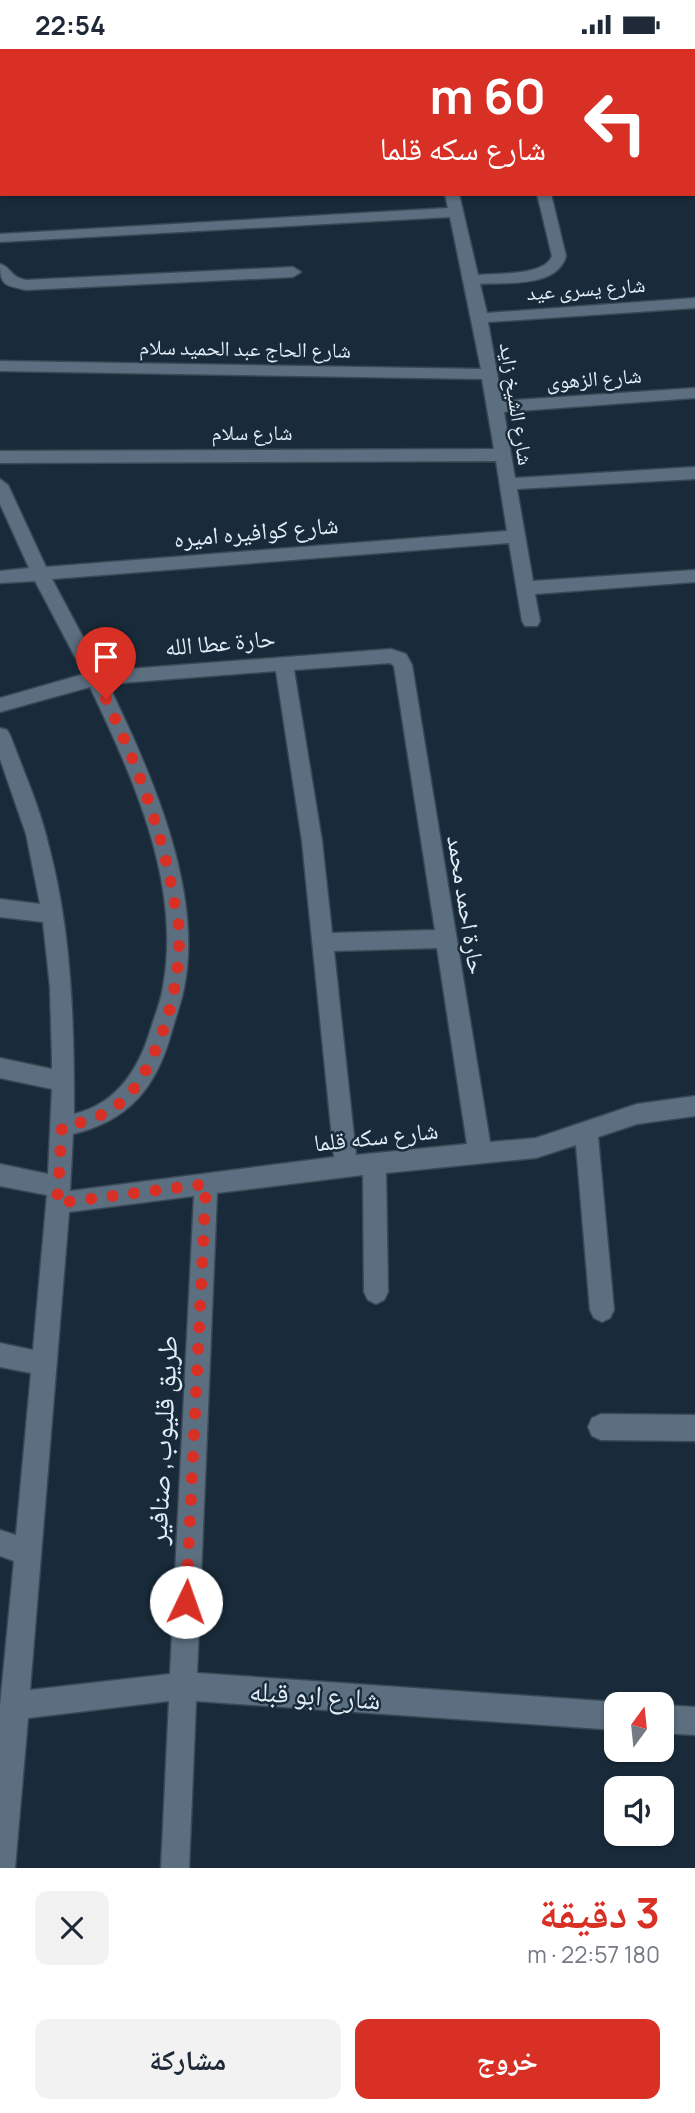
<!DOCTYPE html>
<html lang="ar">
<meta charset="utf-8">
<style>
:root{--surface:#fff;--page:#f2f2f3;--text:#1f2937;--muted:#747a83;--accent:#d93025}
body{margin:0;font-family:Manrope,"Noto Naskh Arabic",sans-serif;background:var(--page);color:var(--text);direction:rtl;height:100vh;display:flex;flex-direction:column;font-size:26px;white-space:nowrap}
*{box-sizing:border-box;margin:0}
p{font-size:23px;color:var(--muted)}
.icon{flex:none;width:38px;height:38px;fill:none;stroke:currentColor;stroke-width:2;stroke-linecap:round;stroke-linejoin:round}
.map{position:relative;height:1819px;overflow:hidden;direction:ltr}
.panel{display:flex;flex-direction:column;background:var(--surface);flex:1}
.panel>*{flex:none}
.top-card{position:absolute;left:0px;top:0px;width:696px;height:147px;box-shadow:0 2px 5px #0004;direction:rtl;background:#d93025;color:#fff;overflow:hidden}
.needle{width:46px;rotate:15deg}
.tools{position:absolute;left:604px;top:1643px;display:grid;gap:14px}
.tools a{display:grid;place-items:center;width:70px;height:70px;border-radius:14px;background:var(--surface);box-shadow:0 2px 5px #0004;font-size:35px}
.pin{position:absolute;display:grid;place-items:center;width:60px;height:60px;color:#fff;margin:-72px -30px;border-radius:50% 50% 50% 0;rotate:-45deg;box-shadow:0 0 7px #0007}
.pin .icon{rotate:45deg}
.me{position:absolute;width:77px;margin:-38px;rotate:3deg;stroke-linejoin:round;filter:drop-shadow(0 0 5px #0008)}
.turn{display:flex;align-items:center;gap:24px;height:147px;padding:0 35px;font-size:32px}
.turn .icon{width:91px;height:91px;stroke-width:2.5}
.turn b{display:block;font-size:49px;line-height:60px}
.round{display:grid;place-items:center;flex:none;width:74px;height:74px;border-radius:14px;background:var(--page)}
.overview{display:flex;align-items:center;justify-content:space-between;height:119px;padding:0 35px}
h1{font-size:42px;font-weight:700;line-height:52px;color:var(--accent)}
.primary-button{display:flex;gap:14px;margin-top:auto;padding:14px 35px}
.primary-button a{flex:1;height:80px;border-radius:14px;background:var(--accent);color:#fff;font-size:28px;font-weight:700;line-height:80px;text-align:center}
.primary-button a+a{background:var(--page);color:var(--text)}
.status{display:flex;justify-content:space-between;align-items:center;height:49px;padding:0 35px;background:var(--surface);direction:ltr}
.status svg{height:19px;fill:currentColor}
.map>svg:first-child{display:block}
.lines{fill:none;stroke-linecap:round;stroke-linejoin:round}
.minor-casing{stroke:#394854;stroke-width:3}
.minor{fill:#5b6f80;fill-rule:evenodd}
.route{stroke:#d93025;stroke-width:12;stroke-dasharray:0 21.6}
.labels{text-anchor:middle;stroke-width:5;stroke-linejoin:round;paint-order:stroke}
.far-street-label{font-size:21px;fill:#e1ecf6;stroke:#192b3a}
.street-label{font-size:24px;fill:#e1ecf6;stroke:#192b3a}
.near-street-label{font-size:28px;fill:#e1ecf6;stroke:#192b3a}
</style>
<div class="status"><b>22:54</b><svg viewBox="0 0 49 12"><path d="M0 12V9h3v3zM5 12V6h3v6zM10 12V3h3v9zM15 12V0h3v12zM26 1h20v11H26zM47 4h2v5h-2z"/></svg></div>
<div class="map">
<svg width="695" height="1819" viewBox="0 0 695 1819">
<rect width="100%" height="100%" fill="#192b3a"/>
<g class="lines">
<defs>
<path id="minor" d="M25 0H39V2H25Z
M125 0H139V2H125Z
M225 0H239V2H225Z
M319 0H333V2H319Z
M419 0H433V2H419Z
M0 41H2V49H0Z
M0 110H2V118H0Z
M445 145H459L478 226C497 224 545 227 552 207L537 145H551L566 207C557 239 507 233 480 235L487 264 695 249V259L488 273 502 352 695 339V349L504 363 515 429 695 418V430L517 440 533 532 695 521V533L535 545 540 572 537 577H525L522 572 509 494 52 530 101 622 391 600 406 605 412 616 490 1093 536 1089 637 1055 695 1047V1067L637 1075 598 1088 614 1261 610 1269 602 1273 594 1269 590 1261 576 1096 536 1109 386 1124 388 1243 384 1251 376 1255 368 1251 364 1243 363 1126 217 1144 197 1624 616 1653 621 1656H616V1681L196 1652 189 1819H161L169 1652 28 1669 15 1819H0V1657L14 1512 0 1507V1481L16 1486 31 1324 0 1318V1294L33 1301 47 1146 0 1137V1115L48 1125 52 1040 0 1029V1009L52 1020V1009L50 938 43 873 0 868V850L40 855 26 785 0 710V679L7 681 10 686C24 723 40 759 49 798 72 885 74 976 74 1065 117 1055 139 1020 151 979 155 966 161 952 163 938 182 835 133 729 90 638L0 663V649L84 625 35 532 0 534V522L29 519 0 455V430L8 436 46 518 507 482 496 412 0 414V402L494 400 482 330 0 322V312L481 320 450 168 0 193V185L448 159ZM390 614 394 617 435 881 332 884 322 792 294 621ZM276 622 302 792 334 1108 70 1142 73 1085C128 1072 156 1039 171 985 175 970 181 955 184 939 204 842 150 721 108 635ZM437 899 467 1095 356 1106 334 902ZM194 1147 170 1625 30 1641 69 1163Z
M0 215C11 218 10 228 26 231L293 218 301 223 293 228 26 241C6 236 0 238 0 215Z
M601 1365 695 1366V1392L601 1391 592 1387 588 1378 592 1369Z
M662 1656 695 1658V1686L662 1684Z"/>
</defs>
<!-- minor casing -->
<use href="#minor" class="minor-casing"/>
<!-- minor -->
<use href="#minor" class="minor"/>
</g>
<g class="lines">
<!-- route -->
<path class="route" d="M106 650C136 714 161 777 173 846 175 858 179 871 179 883 180 921 172 962 157 997 136 1048 116 1067 62 1078L57 1154 206 1135 186 1553"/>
</g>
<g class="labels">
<!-- far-street labels -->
<g class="far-street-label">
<text transform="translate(586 240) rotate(-4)" y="7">شارع يسرى عيد</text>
<text transform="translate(245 300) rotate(1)" y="7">شارع الحاج عبد الحميد سلام</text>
<text transform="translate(594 330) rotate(-4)" y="7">شارع الزهوى</text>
<text transform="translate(516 355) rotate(81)" y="7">شارع الشيخ زايد</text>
<text x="252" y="391">شارع سلام</text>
</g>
<!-- street labels -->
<g class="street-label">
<text transform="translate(256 483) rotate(-5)" y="8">شارع كوافيره اميره</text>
<text transform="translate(220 594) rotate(-5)" y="8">حارة عطا الله</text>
<text transform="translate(466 856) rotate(81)" y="8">حارة احمد محمد</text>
<text transform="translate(376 1088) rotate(-6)" y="8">شارع سكه قلما</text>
</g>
<!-- near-street labels -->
<g class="near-street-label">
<text transform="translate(162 1391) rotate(-87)" y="10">طريق قليوب, صنافير</text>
<text transform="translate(315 1646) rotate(4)" y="10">شارع ابو قبله</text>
</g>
</g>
</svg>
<div class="tools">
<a><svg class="needle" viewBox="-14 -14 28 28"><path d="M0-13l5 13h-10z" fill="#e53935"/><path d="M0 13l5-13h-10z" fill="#747a83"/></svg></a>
<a><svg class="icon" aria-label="sound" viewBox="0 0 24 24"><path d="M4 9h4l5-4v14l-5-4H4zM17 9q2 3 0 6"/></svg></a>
</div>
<div class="pin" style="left:106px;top:650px;background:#d93025"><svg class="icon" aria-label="arrive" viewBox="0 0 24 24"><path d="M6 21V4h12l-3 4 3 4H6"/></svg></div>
<svg class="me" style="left:186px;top:1553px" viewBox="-20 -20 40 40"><circle r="19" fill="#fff"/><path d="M0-13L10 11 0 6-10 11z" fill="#d93025"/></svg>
<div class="top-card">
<div class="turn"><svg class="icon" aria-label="left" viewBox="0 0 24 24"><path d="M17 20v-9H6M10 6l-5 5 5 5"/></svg><div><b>60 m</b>شارع سكه قلما</div></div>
</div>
</div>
<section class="panel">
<div class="overview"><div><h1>3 دقيقة</h1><p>180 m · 22:57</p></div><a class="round"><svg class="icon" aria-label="close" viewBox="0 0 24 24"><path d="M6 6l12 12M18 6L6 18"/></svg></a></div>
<div class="primary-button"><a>خروج</a><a>مشاركة</a></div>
</section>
